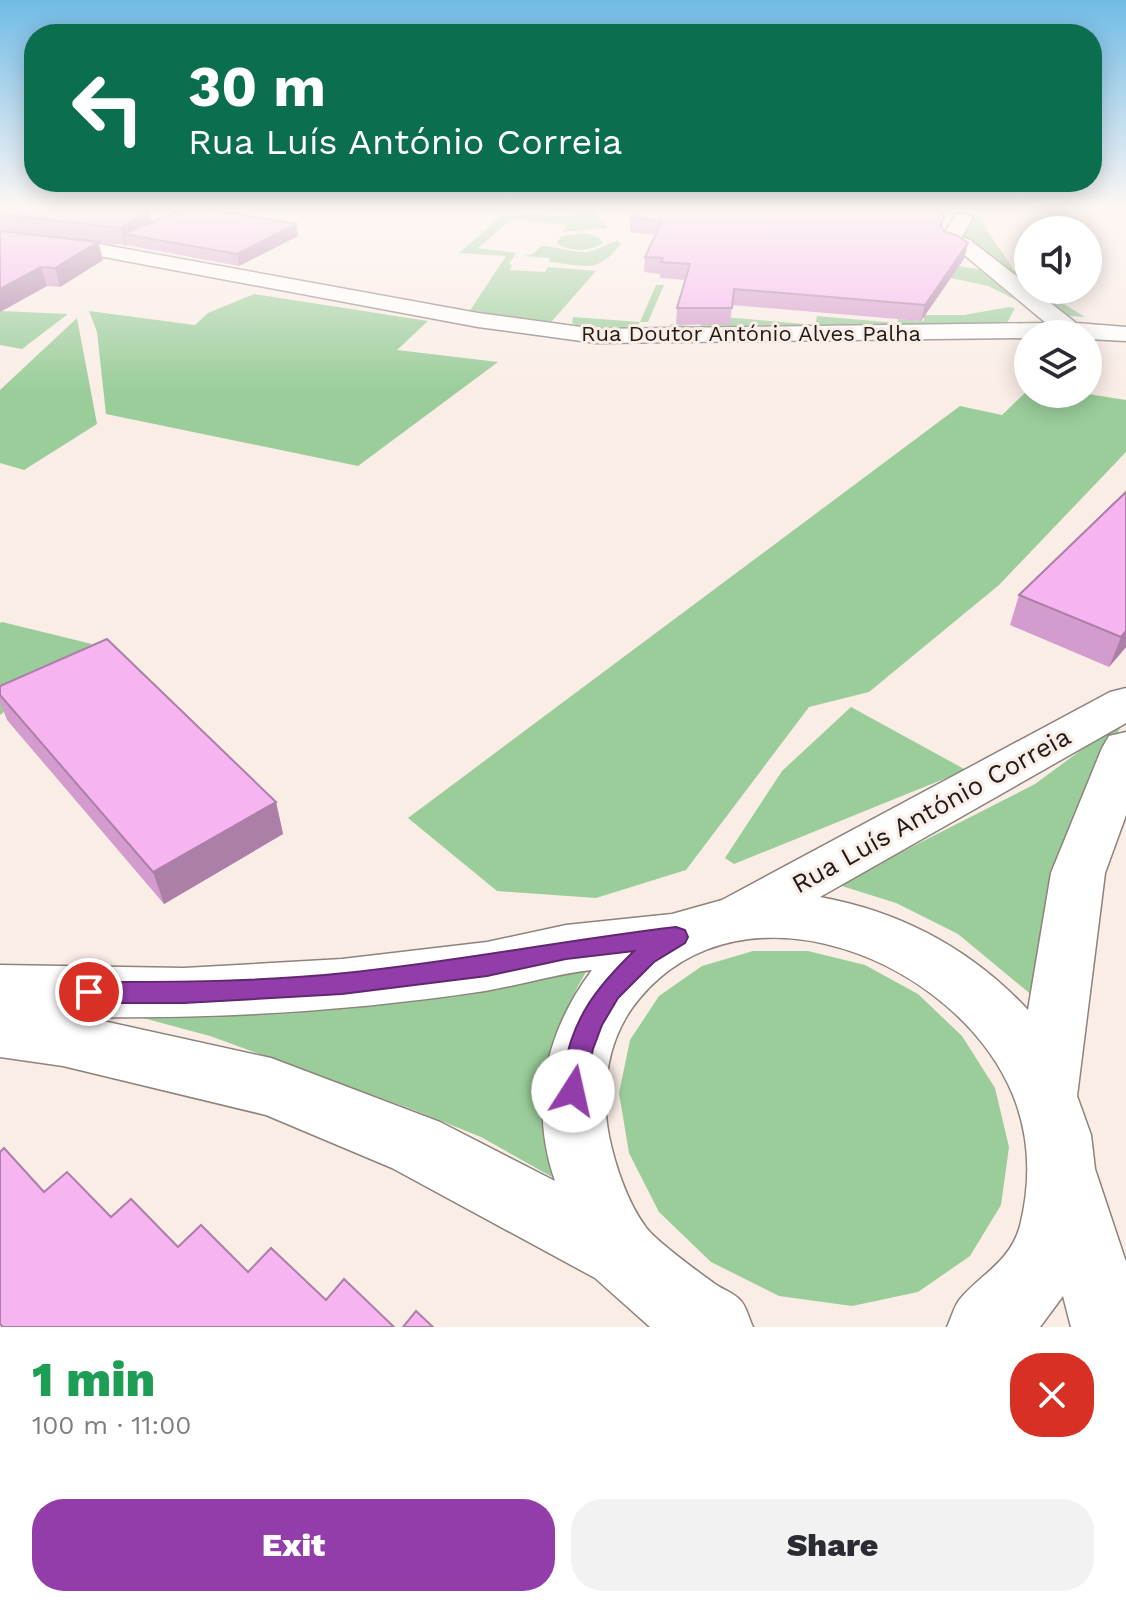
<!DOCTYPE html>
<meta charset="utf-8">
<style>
:root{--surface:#fff;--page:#f2f2f3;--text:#2b2b33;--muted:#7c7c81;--accent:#933dab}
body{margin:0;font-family:"Work Sans",sans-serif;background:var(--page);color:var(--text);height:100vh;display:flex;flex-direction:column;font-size:30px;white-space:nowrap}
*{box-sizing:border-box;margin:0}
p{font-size:26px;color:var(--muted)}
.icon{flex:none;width:44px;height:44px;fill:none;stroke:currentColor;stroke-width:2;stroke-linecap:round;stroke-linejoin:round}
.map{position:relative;height:1327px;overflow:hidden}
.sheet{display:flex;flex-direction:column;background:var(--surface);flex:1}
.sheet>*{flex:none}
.banner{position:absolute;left:24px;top:24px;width:1078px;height:168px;border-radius:32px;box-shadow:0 4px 20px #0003;background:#0b6e4f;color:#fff;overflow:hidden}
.tools{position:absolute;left:1014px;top:216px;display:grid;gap:16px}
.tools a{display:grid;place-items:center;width:88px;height:88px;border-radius:50%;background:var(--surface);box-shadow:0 4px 20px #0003;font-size:40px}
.pin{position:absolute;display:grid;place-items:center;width:68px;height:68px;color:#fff;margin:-34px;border:4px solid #fff;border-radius:50%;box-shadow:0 2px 8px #0007}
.me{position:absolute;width:88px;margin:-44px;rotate:10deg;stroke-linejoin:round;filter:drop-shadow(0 0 6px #0008)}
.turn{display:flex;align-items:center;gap:28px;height:168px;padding:0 32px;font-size:36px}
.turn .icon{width:104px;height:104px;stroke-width:2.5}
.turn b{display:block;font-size:56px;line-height:68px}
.round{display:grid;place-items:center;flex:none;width:84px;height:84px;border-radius:32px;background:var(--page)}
.summary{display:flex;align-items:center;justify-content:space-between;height:136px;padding:0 32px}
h1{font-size:48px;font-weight:800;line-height:60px;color:#1e9e55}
.cta{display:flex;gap:16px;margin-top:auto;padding:16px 32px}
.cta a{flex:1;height:92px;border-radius:32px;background:var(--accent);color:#fff;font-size:32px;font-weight:800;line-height:92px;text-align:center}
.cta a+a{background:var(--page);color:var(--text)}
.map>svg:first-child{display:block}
.green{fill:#9acd9a}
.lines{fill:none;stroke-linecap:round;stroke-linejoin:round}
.street-casing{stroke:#8e827c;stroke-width:3}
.secondary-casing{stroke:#8e827c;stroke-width:3}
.street{fill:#fff;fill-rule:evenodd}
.secondary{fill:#fff;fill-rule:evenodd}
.wall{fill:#d49cce}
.shaded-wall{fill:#ac7fa8}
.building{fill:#f6b5f0;stroke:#ac7fa8;stroke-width:2}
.route{fill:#933dab;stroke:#60286f;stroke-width:2}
.labels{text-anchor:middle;stroke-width:6;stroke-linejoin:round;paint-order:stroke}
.far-street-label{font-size:22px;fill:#201b19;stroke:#faede6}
.street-label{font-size:26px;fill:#201b19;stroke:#faede6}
</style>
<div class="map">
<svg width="1126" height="1327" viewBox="0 0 1126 1327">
<rect width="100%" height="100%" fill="#faede6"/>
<!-- green -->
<path class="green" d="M581 206H591L607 228 562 232 567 225 512 219 478 248 516 253 509 264 512 265 510 270 545 272 548 267 596 271 552 321 540 323 469 312 506 256 459 253 507 211 570 217Z
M970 217H978L1014 270 1028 280V290H1041L1085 317 1056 315 962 239 963 233 971 226Z
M584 233 598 237 603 243C590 252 569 252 556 243L562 236Z
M618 241 621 244C596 275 586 265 549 262L550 258 524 256 533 254 541 246C557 246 571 253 587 252 601 250 607 242 618 241Z
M946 264 995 272 1023 294 1018 301 988 286 937 275Z
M656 285H664L648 322H640L636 328 630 331 583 328 572 323 573 317 640 322Z
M254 294 428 321 397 350 498 362 358 466 106 414 97 332 89 311 195 325 208 313Z
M1009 307 1015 308 1005 327 670 328 671 324 700 327 702 322 724 317 815 325 817 316 897 323 898 319 924 321V315H964Z
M0 312 1 311 68 314 22 349 0 345Z
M77 318 97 424 24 470 0 463V390Z
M1028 390V394H1088L1126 400V452L999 585 869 692 809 707 686 870 596 898 497 891 408 818 960 406 1002 415Z
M2 622 92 644 0 715V623Z
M851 707 966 770 734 864 725 858 782 771Z
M1126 717 1096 774 1039 1001 958 934 896 903 829 882 886 860 1035 784Z
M753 951H808L865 965 918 994 962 1036 995 1088 1009 1147 1001 1205 970 1256 918 1292 852 1306 779 1296 711 1262 659 1212 629 1153 619 1093 630 1040 659 996 702 966Z
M595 957C564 1006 540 1062 544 1121 546 1141 556 1163 561 1182L481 1137 414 1110 210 1036 102 1007Z"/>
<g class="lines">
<defs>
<path id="street" d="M963 212 973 218 962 237 970 240 1028 285V290H1034L1076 323 1126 327V341L1088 339V334H1028V338L596 343 478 327 99 256 50 253 0 245V233L50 241 99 244 478 313 596 329 1046 323 956 248 943 244 940 240 956 214Z"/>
<path id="secondary" d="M1126 688V723L820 897C902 912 971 949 1028 1010L1051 873 1102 748 1109 736 1126 732V815L1105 873 1077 1096 1091 1135 1095 1169 1126 1262V1327H1071L1063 1296 1040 1327H947C951 1319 954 1306 960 1299 981 1274 1010 1262 1020 1226 1031 1182 1030 1137 1013 1095 958 961 744 872 639 999 607 1037 600 1089 609 1136 615 1165 627 1201 645 1226 653 1239 700 1273 715 1284 722 1289 734 1293 740 1300 746 1305 749 1319 753 1327H650L595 1278 392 1168 266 1115 63 1066 0 1057V965L184 968 342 959 487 942 566 925 672 914 722 900 1110 692ZM592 970C545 1033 529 1106 555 1181L440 1122 271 1058 85 1017C219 1019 352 1011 485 991 521 985 555 974 592 970Z"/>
</defs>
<!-- street casing -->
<use href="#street" class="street-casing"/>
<!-- secondary casing -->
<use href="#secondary" class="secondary-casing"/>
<!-- street -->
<use href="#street" class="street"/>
<!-- secondary -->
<use href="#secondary" class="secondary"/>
</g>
<!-- wall -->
<path class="wall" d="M510 206H572L563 214 510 208Z
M0 210 149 211 151 222 298 236 239 266 126 245 99 243 103 260 60 287 47 286 0 312Z
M945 216 942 229 944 231 968 243 964 259 921 321 732 305 730 324 676 325 677 308 685 280 660 278V274L644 272 645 257 655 235 630 232V217Z
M1115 501 1126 647 1109 667 1010 625 1019 595Z
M0 686 276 802 283 834 164 904 7 720 0 702Z"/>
<!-- shaded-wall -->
<path class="shaded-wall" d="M563 206H572L563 214Z
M149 211 153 228 124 234 126 245 125 246 121 228Z
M296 224 298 236 239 266 237 254Z
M98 242 103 260 60 287 55 268Z
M968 243 964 259 921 321 925 305Z
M41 267 47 286 0 312V289Z
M1126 631V647L1109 667 1121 637Z
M276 802 283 834 164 904 153 872Z"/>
<!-- building -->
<path class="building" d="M11 206H103L149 211 121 228 0 214V210Z
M190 206H191L296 224 237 254 124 234Z
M641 206H930L945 216 940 225 944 231 958 236 968 243 925 305 734 289 732 308H677L690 264 661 262 663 258 645 257 662 221 630 217Z
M0 231 98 242 55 268 41 267 0 289Z
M1126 492V631L1121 637 1019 595Z
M107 639 276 802 153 872 0 695V686Z
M4 1148 44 1192 67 1172 111 1217 131 1199 178 1247 201 1225 248 1272 271 1248 326 1300 344 1279 394 1327H3L0 1324V1152Z
M416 1311 433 1327H403Z"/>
<!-- sky -->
<linearGradient id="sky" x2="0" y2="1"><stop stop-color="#70bbe6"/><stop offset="0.53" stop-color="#fdf7f4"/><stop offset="1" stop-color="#fdf7f4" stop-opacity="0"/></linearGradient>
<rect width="1126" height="391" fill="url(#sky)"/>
<!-- route -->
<path class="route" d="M676 927 685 930 688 937 685 943 654 962 618 998 602 1025 593 1049 582 1100 573 1103 564 1100C559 1089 562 1080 564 1069 573 1017 597 987 634 951L566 959 487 976 342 994 184 1003H89L80 1000 77 992 80 985 89 982C174 982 260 982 345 973 456 962 565 940 676 927Z"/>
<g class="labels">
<!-- far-street labels -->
<g class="far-street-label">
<text x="751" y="341">Rua Doutor António Alves Palha</text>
</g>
<!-- street labels -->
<g class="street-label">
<text transform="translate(931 810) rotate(-29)" y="9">Rua Luís António Correia</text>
</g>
</g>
</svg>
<div class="tools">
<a><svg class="icon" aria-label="sound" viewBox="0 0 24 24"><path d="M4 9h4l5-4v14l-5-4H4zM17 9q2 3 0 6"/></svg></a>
<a><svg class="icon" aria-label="layers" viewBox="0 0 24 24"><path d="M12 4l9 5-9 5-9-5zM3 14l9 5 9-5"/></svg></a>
</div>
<div class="pin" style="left:89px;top:992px;background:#d93025"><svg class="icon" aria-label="arrive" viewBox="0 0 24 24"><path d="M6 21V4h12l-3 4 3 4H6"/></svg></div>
<svg class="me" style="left:573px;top:1091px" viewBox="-20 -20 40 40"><circle r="19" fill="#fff"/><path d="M0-13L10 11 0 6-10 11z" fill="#933dab"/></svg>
<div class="banner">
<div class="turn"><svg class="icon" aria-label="left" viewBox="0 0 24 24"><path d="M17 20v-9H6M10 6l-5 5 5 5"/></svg><div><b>30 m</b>Rua Luís António Correia</div></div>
</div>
</div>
<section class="sheet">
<div class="summary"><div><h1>1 min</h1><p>100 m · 11:00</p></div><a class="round" style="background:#d93025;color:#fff"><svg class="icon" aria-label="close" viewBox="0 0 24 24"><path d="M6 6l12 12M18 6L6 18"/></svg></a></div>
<div class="cta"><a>Exit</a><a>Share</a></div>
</section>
